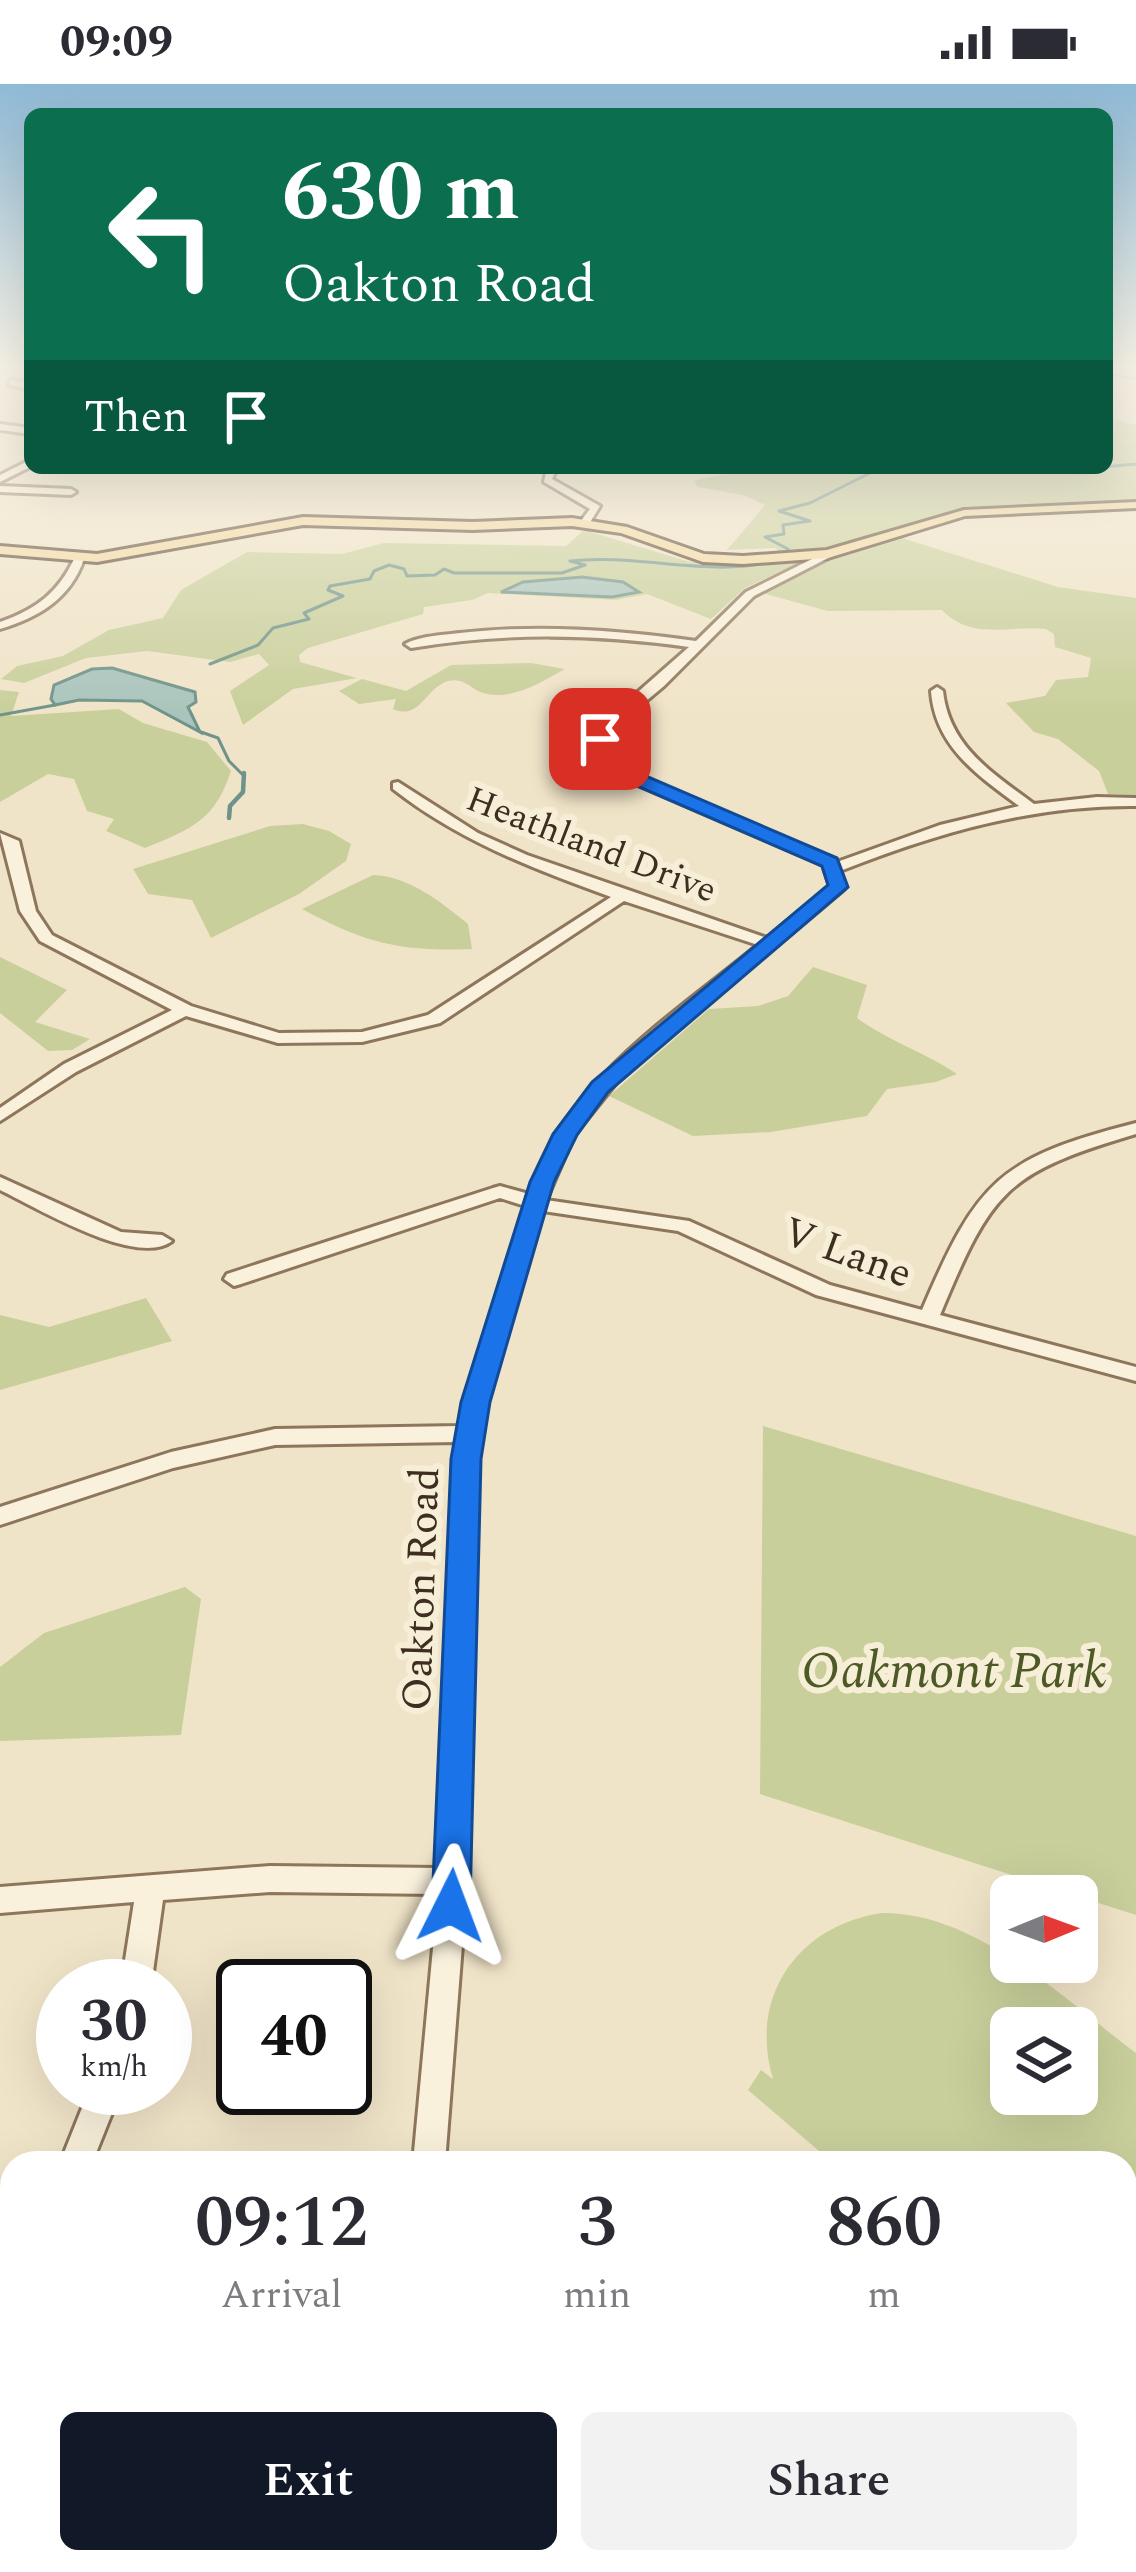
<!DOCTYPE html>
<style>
:root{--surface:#fff;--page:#f2f2f3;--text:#2b2b33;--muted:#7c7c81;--accent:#111827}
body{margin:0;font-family:Spectral,serif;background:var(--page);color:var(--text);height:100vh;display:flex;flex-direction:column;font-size:45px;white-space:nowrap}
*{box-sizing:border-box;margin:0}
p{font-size:39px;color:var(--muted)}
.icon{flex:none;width:66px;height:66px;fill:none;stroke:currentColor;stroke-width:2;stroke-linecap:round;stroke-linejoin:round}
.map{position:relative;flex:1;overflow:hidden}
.side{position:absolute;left:0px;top:2067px;width:1137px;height:423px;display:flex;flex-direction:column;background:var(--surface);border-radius:36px 36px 0 0;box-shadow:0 12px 48px #0002}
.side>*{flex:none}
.top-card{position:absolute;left:24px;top:24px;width:1089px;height:366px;border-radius:18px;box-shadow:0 12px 48px #0002;background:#0b6e4f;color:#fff;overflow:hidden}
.needle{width:78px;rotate:89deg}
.buttons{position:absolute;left:990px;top:1791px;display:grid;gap:24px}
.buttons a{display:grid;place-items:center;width:108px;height:108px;border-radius:18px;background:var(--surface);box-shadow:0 12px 48px #0002;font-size:60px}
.speed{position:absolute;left:36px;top:1875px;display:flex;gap:24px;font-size:60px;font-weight:700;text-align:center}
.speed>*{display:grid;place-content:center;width:156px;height:156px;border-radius:50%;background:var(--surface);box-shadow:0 12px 48px #0002;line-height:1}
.speed small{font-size:30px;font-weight:400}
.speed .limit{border:6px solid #111;border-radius:18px;background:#fff;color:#111}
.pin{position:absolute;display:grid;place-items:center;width:102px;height:102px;color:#fff;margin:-51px;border-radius:24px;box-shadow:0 6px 18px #0006}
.me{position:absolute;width:132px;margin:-66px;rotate:3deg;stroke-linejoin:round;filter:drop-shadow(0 0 9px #0008)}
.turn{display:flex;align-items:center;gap:42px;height:252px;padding:0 60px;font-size:54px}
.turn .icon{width:156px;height:156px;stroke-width:2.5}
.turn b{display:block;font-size:84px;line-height:102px}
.then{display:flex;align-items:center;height:114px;padding:0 60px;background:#0003;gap:24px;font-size:45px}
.eta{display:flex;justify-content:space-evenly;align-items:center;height:204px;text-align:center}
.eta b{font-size:72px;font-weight:600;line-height:84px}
.cta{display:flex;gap:24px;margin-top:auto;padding:24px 60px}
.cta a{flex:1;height:138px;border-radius:18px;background:var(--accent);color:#fff;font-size:48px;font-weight:600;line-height:138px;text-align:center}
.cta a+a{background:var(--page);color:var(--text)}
.status{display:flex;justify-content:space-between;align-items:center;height:84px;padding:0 60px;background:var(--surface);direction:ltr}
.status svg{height:33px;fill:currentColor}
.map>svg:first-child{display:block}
.green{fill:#c9cf9b;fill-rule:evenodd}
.water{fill:#a9c4bc;stroke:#6f938a;stroke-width:3}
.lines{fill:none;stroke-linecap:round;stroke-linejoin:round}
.stream-far1{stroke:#6f938a;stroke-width:3}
.stream{stroke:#6f938a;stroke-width:4.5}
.minor-casing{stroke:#8d765c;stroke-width:6}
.major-casing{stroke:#5b4430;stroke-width:6}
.minor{fill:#faf1dc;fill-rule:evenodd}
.major{fill:#f3d9a0;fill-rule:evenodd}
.route{fill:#1a73e8;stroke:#114b97;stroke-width:3}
.labels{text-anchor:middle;stroke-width:12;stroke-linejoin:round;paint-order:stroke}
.far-street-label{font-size:36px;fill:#3d2e20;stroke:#f7eed8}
.street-label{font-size:42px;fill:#3d2e20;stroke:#f7eed8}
.near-park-label{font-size:51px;font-style:italic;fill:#4d5a26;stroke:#f7eed8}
</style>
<div class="status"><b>09:09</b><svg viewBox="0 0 49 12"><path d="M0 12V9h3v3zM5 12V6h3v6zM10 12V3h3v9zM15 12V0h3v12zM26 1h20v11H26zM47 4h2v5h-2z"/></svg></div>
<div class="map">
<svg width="1136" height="2488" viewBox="0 0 1136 2488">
<rect width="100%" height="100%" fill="#f0e4c8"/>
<!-- green -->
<path class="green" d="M1107 334 1136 341V418L958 426 835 462 781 470 776 464 727 466 765 421 743 411 697 403 695 396 739 388 809 390 822 384H1107Z
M584 446 690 478 808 474 745 504 711 535 647 510 616 516 488 509 472 516 424 523 423 530 308 564 299 571 300 578 357 594 293 605 243 641 230 607 269 581 259 570 230 578 147 567 86 574 24 599 1 595 17 582 63 572 109 546 163 534 181 506 247 468 342 470 384 459 566 462ZM582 493 637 504C611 523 547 505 512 509L523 498Z
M899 453 1058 503 1136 514V711L1108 710 1099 687 1058 655 1034 648 1006 619 1045 612 1056 596 1088 593 1091 574 1055 563 1054 550 1046 545C1007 541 972 557 942 526L828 527 762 509 823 478Z
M531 579 565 585C542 598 512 617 483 609 470 605 465 593 448 597 425 604 420 637 393 625L396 615 359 620 339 607 362 595 406 607 451 581Z
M0 606 19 608 11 632 119 625 143 639 207 658 231 687C215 736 192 745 145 764L106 747 114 735 87 727 74 695 48 690 0 718Z
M303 740 329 747 351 760 346 777 299 810 211 854 192 816 148 810 133 785 270 742Z
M373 791C409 792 441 818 468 840L472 865C400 868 365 859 302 825Z
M0 873 67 906 35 938 90 955 72 966 48 967 0 929Z
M813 883 867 901 857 934C888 957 925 968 957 990L936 998 887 1005 867 1032 771 1048 693 1052 609 1012 709 925 758 922 788 912Z
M146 1214 172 1257 0 1306V1231L49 1243Z
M763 1342 1136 1452V1831L760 1710Z
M185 1503 201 1515 181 1651 0 1657V1583L44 1549Z
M882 1829C977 1828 1063 1915 1136 1969V2338L1125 2328V2079H833L748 2006 761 1986 773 1995C748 1912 799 1841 882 1829ZM1011 1944H1077V2010H1011Z
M1125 2476 1136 2488H692L682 2478Z"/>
<!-- water -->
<path class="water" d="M582 493 623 498 639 508 612 513 501 508 523 498Z
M112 584 195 608 196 618 188 623 200 648 142 617 79 616 55 621 51 615 54 601 92 585Z"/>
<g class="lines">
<!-- stream-far1 -->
<path class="stream-far1" d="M1093 384 1136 380
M788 465 765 453 784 450 783 441 810 437 779 427 810 419 880 384
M210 580 258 561 273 544 309 535 304 529 343 512 328 506 330 502 370 495 374 487 389 481 404 485 407 492 435 491 444 485 454 489H562L585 481 570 477C642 469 713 496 783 475
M0 631 55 621
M201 648 218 654 229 677 244 692"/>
<!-- stream -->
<path class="stream" d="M229 734 230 722 243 708 244 689"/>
<defs>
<path id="minor" d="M1107 285 1136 289V293L1107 289Z
M11 296 30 299V305L8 301Z
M0 340 30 344V350L0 346Z
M30 376V383L0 398V391Z
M547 384H557L552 395 600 422 589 440 580 438 590 425 544 398Z
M0 402 71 405 76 408 71 411 0 408Z
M828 467 832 472 754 512 664 602 609 648 611 670 625 685 837 778 940 741 1019 722C977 691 935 662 931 607L937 603 943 607C949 662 992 689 1034 720L1097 713 1136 714V722C1031 721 937 749 840 787L846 803 843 806 623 990 574 1051 546 1116 689 1137 830 1201 922 1226C977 1097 999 1074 1136 1039V1050C1005 1089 992 1106 940 1231L1136 1283V1297L816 1211 678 1147 543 1127 486 1318 477 1375 467 1797 445 2079H413L438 1810 270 1808 163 1816 151 1902H121L134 1818 0 1829V1803L270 1782 439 1784 457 1358 275 1361 173 1384 0 1441V1423L171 1368 275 1345 460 1342 464 1318 525 1122 500 1114 241 1200 234 1202 224 1195 227 1190 493 1104 500 1102 529 1110C563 1000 673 931 758 861L624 817 440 939 362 958 278 959 186 932 76 988 0 1037V1024L64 980 172 926 40 857 20 827 0 749 19 757 36 827 52 851 191 922 279 949 362 948 428 931 611 813C533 785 458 756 393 705V699L398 698 478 749 527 771 767 854 830 802 823 781 615 691 597 671V644L689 563C595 550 505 548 411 564L405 560C420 552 442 551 460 549 539 540 617 546 696 557L746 508Z
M75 473 84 475C70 515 39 533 0 545V538C37 525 59 508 75 473Z
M0 1093 121 1148 162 1151 172 1157C137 1184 37 1124 0 1106Z
M90 2004H122L92 2079H60Z
M12 2159V2195L0 2200V2164Z
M267 2478H307L303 2488H263Z"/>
<path id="major" d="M1136 418V424L965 432 828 474 743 480 703 478 621 449 572 442 473 446 303 441 97 478 0 470V462L97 470 303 433 473 438 572 434 627 443 704 470 743 472 827 466 964 426Z"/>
</defs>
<!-- minor casing -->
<use href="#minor" class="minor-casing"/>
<!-- major casing -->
<use href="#major" class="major-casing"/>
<!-- minor -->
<use href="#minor" class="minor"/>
<!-- major -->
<use href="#major" class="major"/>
</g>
<!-- sky -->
<linearGradient id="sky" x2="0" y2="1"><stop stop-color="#8fbad6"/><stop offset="0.45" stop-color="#f8f3e6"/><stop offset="1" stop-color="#f8f3e6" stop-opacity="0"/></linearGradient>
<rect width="1136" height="632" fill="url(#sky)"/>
<!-- route -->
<path class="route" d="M594 651H606L612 670 627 684 837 774 848 803 608 1008 577 1051 554 1098 490 1318 481 1375 470 1822 464 1834 451 1839 438 1834 432 1822 451 1375 461 1318 530 1098 553 1050 592 998 828 801 822 782 614 692 595 671Z"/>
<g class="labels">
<!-- far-street labels -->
<g class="far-street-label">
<text transform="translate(592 759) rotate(21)" y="13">Heathland Drive</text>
</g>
<!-- street labels -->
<g class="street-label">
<text transform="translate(848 1167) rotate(20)" y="15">V Lane</text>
<text transform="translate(419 1505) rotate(-88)" y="15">Oakton Road</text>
</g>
<!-- near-park labels -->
<g class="near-park-label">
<text x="954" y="1603">Oakmont Park</text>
</g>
</g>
</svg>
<div class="buttons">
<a><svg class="needle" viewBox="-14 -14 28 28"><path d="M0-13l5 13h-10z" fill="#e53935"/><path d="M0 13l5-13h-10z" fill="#7c7c81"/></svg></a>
<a><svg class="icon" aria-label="layers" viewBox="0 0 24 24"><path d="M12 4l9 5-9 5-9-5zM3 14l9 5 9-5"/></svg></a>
</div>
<div class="speed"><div>30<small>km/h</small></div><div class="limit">40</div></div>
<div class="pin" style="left:600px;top:655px;background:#d93025"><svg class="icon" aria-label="arrive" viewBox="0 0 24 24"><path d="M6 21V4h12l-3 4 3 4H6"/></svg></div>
<svg class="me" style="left:451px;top:1822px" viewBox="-20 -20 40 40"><path d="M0-17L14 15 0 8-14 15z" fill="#1a73e8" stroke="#fff" stroke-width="4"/></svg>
<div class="top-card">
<div class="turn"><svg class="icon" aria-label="left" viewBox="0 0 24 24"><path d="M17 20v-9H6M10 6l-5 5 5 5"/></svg><div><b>630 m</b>Oakton Road</div></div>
<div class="then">Then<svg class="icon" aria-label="arrive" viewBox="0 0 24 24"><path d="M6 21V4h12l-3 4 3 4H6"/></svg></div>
</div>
<section class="side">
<div class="eta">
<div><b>09:12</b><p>Arrival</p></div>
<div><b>3</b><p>min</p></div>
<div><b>860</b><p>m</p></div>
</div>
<div class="cta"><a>Exit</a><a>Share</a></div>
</section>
</div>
